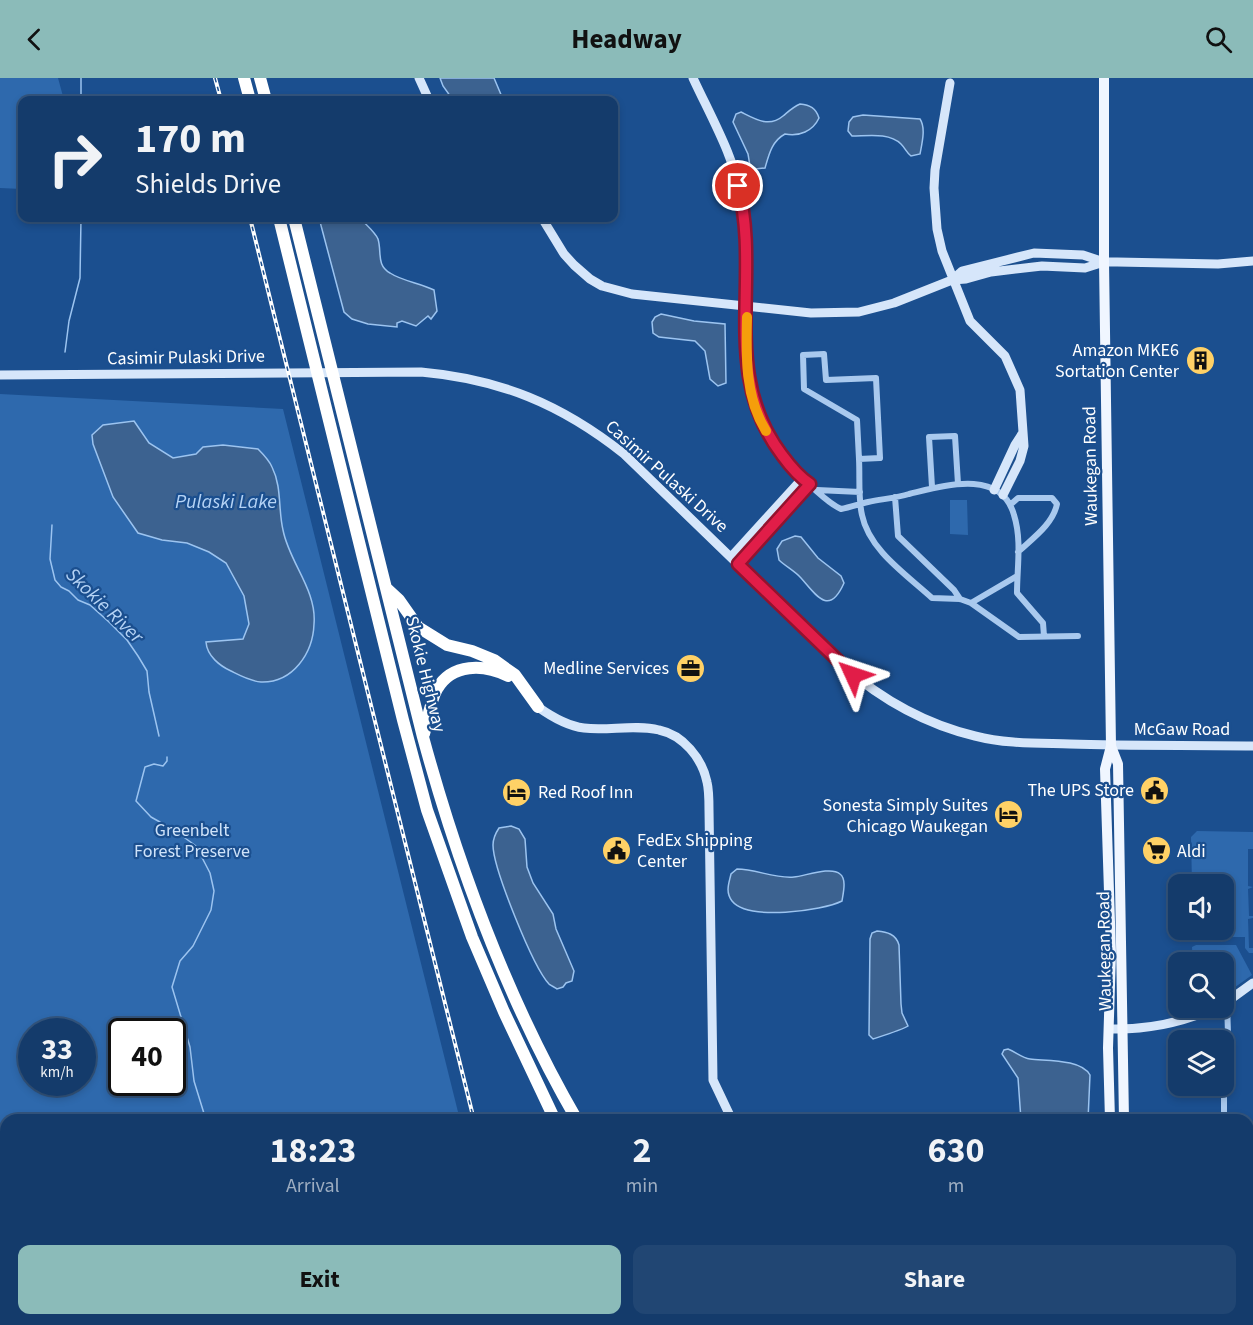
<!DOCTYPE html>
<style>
:root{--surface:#143b6b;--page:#214673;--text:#f1f3f6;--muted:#9dadc1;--line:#33557e;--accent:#8bbbb9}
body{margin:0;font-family:"Source Sans 3",sans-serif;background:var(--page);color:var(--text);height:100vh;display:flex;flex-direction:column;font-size:22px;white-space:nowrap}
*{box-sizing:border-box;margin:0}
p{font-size:20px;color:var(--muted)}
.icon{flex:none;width:33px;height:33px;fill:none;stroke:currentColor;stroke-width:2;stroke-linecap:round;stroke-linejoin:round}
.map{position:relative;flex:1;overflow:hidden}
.drawer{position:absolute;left:0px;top:1036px;width:1254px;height:212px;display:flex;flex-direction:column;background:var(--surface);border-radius:18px 18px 0 0;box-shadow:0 3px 9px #0003,0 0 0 2px var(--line)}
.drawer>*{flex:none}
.banner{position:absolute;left:18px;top:18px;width:600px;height:126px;border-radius:12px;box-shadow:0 3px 9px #0003,0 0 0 2px var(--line);background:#143b6b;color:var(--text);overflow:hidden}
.fabs{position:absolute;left:1168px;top:796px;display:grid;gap:12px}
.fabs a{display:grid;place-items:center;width:66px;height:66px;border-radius:12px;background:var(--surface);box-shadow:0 3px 9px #0003,0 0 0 2px var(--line);font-size:30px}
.speed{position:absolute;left:18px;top:940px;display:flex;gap:12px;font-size:30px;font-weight:700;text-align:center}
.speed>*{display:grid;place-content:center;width:78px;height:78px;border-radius:50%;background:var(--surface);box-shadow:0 3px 9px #0003,0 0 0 2px var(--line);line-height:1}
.speed small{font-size:15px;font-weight:400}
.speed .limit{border:3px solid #111;border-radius:9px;background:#fff;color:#111}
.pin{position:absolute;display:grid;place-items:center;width:51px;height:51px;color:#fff;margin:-26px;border:3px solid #fff;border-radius:50%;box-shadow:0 2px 6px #0007}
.me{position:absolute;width:66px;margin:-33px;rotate:312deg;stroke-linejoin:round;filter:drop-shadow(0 0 4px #0008)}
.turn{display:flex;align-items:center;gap:21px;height:126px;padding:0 18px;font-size:27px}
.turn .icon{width:78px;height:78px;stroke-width:2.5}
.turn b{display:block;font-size:42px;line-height:51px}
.eta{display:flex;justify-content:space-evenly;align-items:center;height:102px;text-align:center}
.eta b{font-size:36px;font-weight:700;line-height:42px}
.button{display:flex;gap:12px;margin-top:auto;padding:12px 18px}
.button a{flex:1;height:69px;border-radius:12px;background:var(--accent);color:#111;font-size:24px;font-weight:700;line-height:69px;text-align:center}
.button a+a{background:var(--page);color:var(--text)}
header{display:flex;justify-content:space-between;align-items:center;height:78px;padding:0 18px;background:var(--accent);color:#111;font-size:27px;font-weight:700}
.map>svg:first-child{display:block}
.green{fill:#2e69ad;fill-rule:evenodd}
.water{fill:#3c6290;stroke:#9cc4f0;stroke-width:1.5}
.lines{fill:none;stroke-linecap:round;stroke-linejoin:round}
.stream{stroke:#9cc4f0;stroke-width:1.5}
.street{stroke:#a9c9ee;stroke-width:6}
.secondary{stroke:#d6e6fa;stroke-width:9}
.primary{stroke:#f0f6ff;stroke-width:10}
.highway{stroke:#fff;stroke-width:12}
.rail-casing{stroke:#fff;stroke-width:4}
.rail{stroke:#1b4f8f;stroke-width:1.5;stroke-dasharray:4.5;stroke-linecap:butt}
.route-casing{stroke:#92132f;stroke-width:15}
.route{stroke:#e11d48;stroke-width:10}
.slow{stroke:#f59e0b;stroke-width:10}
.labels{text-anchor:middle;stroke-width:4.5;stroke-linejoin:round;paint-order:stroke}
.poi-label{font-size:18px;fill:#fff;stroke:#1b4f8f;text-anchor:end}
.street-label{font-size:18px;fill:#fff;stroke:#1b4f8f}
.park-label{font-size:18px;fill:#cfe3fa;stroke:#1b4f8f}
.water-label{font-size:20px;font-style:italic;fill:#b5d3f5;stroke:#1b4f8f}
</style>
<header><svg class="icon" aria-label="back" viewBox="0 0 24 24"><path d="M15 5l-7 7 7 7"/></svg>Headway<svg class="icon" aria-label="search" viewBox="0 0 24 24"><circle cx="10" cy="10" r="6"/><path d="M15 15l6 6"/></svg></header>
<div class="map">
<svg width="1253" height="1247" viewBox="0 0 1253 1247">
<rect width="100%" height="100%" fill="#1b4f8f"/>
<!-- green -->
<path class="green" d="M0 0H58L64 22H22V111L0 110Z
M0 316 283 331 460 1042H6V1221H0ZM32 954H82V1005H32ZM122 954H172V1005H122Z
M950 422H967L968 457 950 456Z
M1197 753 1253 754V771H1248V808L1253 809 1248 811 1249 838H1253V840L1248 841 1249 870H1253V875H1249L1245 870V859H1193L1192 852H1224V807H1192L1191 759Z
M1196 867H1236L1252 897 1224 917V885H1193L1192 869Z
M179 1242H304L309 1247H181Z
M369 1242H511L512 1247H369Z"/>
<!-- water -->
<path class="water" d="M440 0H494L502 19 501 22H453L443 8Z
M800 26C810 27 816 30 819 40 813 53 799 59 785 56 772 63 769 76 765 90L755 91 750 88 748 76 733 44 736 36 741 34C755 41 769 50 783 38 789 33 793 29 800 26Z
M863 37 920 41C926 50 922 65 920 76L911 78C906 74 905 70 901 66 889 54 867 58 852 58L848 53 849 44 853 39Z
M319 140H360C365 146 375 154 378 161 382 174 376 187 390 195 402 203 420 205 434 212L437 233 431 241 428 238 416 248 402 243 397 245V249L368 246 352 241 344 234Z
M661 236 694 243 725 246 726 305 718 308 710 301 705 273 695 263 659 259 653 255 652 244 655 239Z
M134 343 149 365 173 380 196 376 203 369 223 367 258 371C263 376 269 382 272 389 282 409 278 431 283 452 289 484 317 512 314 546 313 575 293 605 261 604 250 603 241 598 231 593 220 588 207 578 206 564L243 561 249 546 244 518 226 485 209 474 187 465 162 462 138 455 113 419 93 366 92 357 103 347Z
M795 458 801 459 818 480 841 498 844 505C829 539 816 517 801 500 795 493 785 488 779 482L777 471 782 463Z
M511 748 519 751 525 761 527 789 533 805 553 836 556 851 574 893 572 903 566 905 563 909 557 911C556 910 550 907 549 906 533 889 493 790 493 767 493 760 495 756 499 750Z
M737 791C756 791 775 801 794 799 805 798 831 788 840 796 847 801 843 816 842 823 822 833 748 843 732 823 725 814 729 805 731 796Z
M877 853C887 854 896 856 899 867L901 926 902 935 908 948C904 951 879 959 873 961L869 957 870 861 872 855Z
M1008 971C1016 974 1022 980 1030 981 1047 983 1081 981 1090 997L1088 1042H1021L1018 1000 1002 976 1004 972Z"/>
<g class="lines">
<!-- stream -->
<path class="stream" d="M81 0V22
M65 274 69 243 80 200 81 140
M52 447 50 481 55 502 61 509 69 513 78 522 90 527 109 544 127 562 138 578 147 593 149 614 159 658
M167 679V683L163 688 154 686 145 689 136 723 151 739 174 752 196 768 210 795 214 813 211 832 193 868 180 883 172 909 190 969 194 1003 206 1042"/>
<!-- street -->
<path class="street" d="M824 276 826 302 876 300 880 380 859 381 857 342 804 311 803 277Z
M859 381C860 399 858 420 862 437 869 472 907 497 932 520L960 521 971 525 1019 559 1078 558
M802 401C816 411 826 424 841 431 851 429 859 426 868 424 882 421 896 420 909 416 943 408 1001 390 1014 437 1022 462 1017 490 1017 515L1043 545 1044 558
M932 409 929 359 955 358 958 406
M817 412 860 414
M895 419 898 458 954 512 960 521
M1010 427 1018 420H1052L1057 426C1053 446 1033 460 1018 474
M971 525 1017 498
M1224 1042V1018L1229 987 1227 924
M1224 1242V1247"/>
<!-- secondary -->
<path class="secondary" d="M419 0 429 22
M693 0C711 39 735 80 742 123 757 221 718 325 802 401L731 479
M950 5 935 92 934 110 937 151 942 173 970 243 1005 278 1020 312 1024 368 1020 383 1003 417
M542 140 564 176 574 187 590 201 602 208 632 216 811 235 859 234 894 225 952 202 962 193 1034 175 1083 177 1104 184H1117L1218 186 1253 183
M952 202 966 201 991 194 1042 188 1085 190 1104 184
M0 297 421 294C500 301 561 326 624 376L843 588C881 621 925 646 975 658 1006 666 1038 665 1070 666 1131 668 1192 667 1253 668
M994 412 1015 367 1022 356
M738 486 810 407
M538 629C552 639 567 648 584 650 608 653 635 646 659 652 683 657 702 680 707 704 709 712 709 723 709 732L713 1002 732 1042
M1224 926 1253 905
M1110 951C1147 952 1181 945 1215 930
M1248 1175H1253
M753 1247V1242"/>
<!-- primary -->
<path class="primary" d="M1104 0V184L1111 668 1105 691 1111 875 1108 970 1110 1042
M1111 668 1118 686 1124 1042
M1118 1242V1247"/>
<!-- highway -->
<path class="highway" d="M244 0 250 22
M260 0 266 22
M279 140 403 642 427 732 472 859 504 934 555 1042
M294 140 423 659C459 791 508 923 577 1042
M386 510 399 522 418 549 447 567 472 573 494 582 515 597 538 629
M424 656C428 641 430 624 437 611 452 585 484 586 508 598
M560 1242 561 1247
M675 1242 678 1247
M699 1242 702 1247"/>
<defs>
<path id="rail" d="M215 0 221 22
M250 140 474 1042
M519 1242 520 1247"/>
</defs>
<!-- rail casing -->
<use href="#rail" class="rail-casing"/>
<!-- rail -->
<use href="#rail" class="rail"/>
</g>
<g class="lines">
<defs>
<path id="route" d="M738 108C762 199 719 295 782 377 790 388 798 398 810 406L738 486 853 597"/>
</defs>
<!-- route casing -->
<use href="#route" class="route-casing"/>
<!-- route -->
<use href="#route" class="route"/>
<!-- slow -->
<path class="slow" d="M747 239C746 278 745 319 766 353"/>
</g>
<!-- icons -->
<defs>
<symbol id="building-disc" viewBox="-11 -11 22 22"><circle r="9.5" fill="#ffd166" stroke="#1b4f8f"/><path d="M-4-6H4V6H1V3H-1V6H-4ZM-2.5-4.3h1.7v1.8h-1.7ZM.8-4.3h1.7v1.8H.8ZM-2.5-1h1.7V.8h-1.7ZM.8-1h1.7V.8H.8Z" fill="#111"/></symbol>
<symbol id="office-disc" viewBox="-11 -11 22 22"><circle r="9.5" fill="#ffd166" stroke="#1b4f8f"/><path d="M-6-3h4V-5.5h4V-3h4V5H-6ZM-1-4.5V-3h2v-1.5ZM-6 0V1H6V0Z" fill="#111"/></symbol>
<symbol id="civic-disc" viewBox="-11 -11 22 22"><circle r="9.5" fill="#ffd166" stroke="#1b4f8f"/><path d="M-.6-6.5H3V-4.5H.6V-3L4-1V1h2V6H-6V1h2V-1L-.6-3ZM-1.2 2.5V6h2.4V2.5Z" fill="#111"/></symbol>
<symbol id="hotel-disc" viewBox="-11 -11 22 22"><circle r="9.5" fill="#ffd166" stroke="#1b4f8f"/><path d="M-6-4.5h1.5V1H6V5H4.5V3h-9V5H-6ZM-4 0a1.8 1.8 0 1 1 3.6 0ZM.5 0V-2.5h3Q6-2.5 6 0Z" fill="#111"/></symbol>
<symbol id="supermarket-disc" viewBox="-11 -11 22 22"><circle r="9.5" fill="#ffd166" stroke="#1b4f8f"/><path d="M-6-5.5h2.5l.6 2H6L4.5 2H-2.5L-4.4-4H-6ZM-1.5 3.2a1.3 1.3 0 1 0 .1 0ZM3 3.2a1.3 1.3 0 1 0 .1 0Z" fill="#111"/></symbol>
</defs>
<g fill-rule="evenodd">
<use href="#building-disc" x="1184" y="266" width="33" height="33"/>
<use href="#office-disc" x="674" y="574" width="33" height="33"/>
<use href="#civic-disc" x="1138" y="696" width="33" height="33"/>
<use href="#hotel-disc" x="500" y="698" width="33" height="33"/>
<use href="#hotel-disc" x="992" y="720" width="33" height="33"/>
<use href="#civic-disc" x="600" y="756" width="33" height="33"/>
<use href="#supermarket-disc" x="1140" y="756" width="33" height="33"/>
</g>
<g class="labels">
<!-- poi labels -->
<g class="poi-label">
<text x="1179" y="278">Amazon MKE6<tspan x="1179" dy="21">Sortation Center</tspan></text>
<text x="669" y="596">Medline Services</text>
<text x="1134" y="718">The UPS Store</text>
<text x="538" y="720" text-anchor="start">Red Roof Inn</text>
<text x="988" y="733">Sonesta Simply Suites<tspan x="988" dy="21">Chicago Waukegan</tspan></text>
<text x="637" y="768" text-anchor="start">FedEx Shipping<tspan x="637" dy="21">Center</tspan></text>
<text x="1177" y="779" text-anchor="start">Aldi</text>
</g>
<!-- street labels -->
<g class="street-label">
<text transform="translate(186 279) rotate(-1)" y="6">Casimir Pulaski Drive</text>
<text transform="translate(1090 388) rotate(-91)" y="6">Waukegan Road</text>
<text transform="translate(667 398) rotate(42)" y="6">Casimir Pulaski Drive</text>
<text transform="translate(426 596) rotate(76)" y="6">Skokie Highway</text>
<text x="1182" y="657">McGaw Road</text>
<text transform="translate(1104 873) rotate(-91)" y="6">Waukegan Road</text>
</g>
<!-- park labels -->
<g class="park-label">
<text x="192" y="758">Greenbelt<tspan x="192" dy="21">Forest Preserve</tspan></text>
</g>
<!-- water labels -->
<g class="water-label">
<text x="226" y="430">Pulaski Lake</text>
<text transform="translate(105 527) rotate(44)" y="7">Skokie River</text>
</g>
</g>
</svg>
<div class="fabs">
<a><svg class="icon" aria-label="sound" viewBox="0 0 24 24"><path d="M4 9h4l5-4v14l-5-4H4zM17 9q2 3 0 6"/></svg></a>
<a><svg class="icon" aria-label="search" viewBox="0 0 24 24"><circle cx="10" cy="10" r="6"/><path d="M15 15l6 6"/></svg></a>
<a><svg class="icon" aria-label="layers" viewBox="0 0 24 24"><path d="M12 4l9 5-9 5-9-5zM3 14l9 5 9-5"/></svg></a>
</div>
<div class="speed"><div>33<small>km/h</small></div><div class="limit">40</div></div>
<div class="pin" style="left:738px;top:108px;background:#d93025"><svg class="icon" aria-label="arrive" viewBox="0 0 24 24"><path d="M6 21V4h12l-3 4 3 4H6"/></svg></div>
<svg class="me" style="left:853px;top:597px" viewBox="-20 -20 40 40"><path d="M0-17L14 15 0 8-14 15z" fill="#e11d48" stroke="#fff" stroke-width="4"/></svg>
<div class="banner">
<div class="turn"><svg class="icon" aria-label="right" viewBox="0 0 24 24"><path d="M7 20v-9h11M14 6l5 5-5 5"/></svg><div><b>170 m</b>Shields Drive</div></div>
</div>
<section class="drawer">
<div class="eta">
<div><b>18:23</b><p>Arrival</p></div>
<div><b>2</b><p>min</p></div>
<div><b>630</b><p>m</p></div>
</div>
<div class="button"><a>Exit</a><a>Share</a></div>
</section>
</div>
